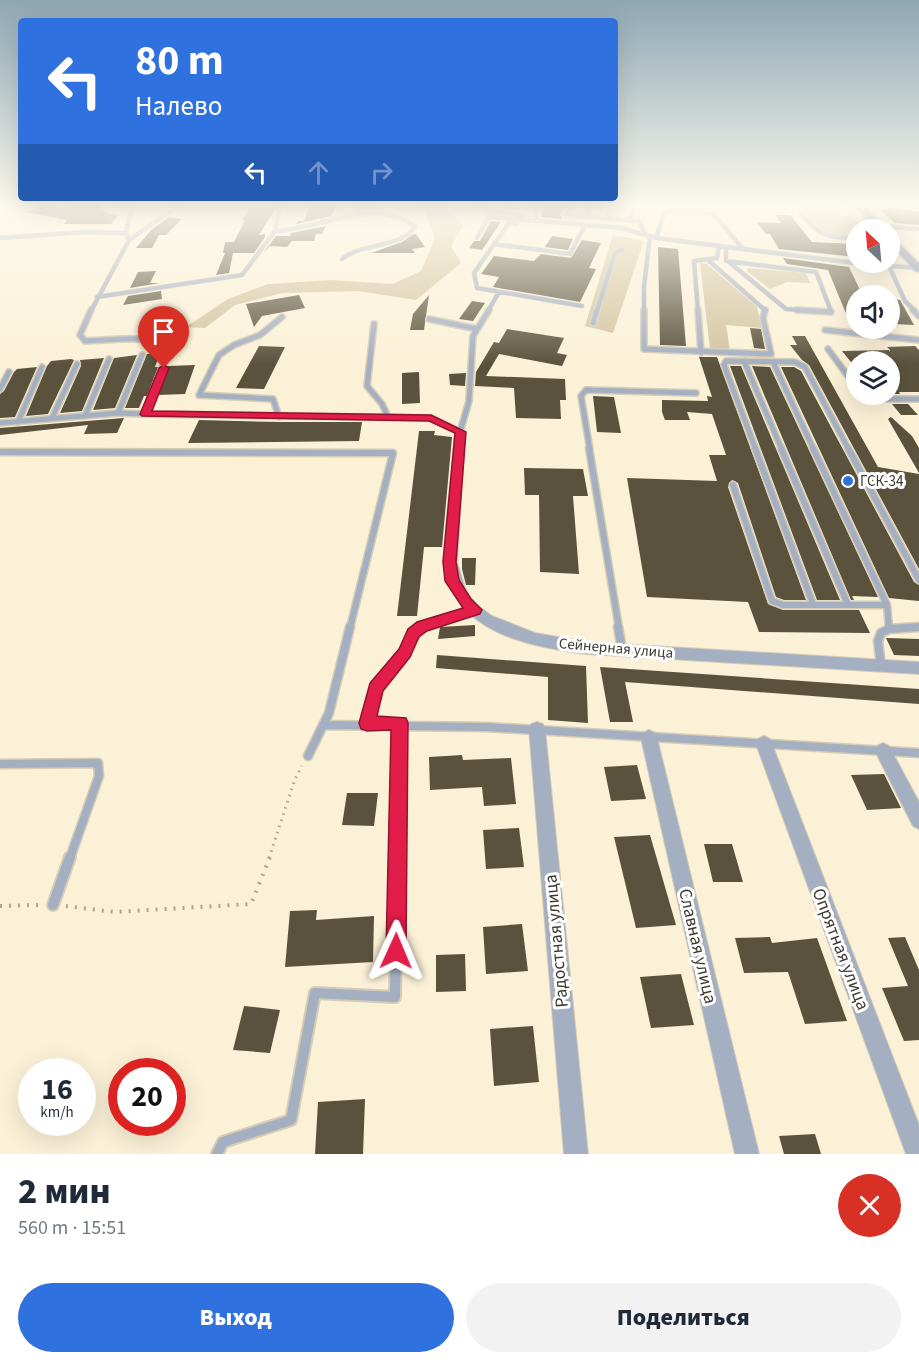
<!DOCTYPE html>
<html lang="ru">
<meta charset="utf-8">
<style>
:root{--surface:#fff;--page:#f2f2f3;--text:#1f2937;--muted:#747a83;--accent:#2f71de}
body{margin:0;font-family:"Source Sans 3",sans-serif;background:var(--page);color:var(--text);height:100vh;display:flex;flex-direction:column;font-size:22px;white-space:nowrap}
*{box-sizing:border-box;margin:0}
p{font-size:20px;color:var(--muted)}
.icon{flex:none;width:33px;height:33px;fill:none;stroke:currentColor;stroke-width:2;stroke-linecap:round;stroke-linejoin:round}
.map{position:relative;height:1154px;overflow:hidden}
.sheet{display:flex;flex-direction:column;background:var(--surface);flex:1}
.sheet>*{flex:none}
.guide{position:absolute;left:18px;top:18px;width:600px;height:183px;border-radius:6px;box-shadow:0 6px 24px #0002;background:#2f71de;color:#fff;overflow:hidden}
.needle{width:39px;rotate:334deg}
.tools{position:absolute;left:846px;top:219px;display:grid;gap:12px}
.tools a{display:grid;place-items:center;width:54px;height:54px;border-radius:50%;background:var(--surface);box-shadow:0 6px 24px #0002;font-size:30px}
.speed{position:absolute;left:18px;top:1058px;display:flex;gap:12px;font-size:30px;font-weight:700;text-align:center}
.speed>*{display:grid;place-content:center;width:78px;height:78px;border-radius:50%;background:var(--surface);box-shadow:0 6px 24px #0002;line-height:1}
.speed small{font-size:15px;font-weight:400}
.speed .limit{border:9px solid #d22;background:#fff;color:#111}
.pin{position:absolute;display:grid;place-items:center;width:51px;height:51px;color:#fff;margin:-62px -26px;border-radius:50% 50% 50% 0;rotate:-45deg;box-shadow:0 0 6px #0007}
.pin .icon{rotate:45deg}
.me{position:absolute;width:66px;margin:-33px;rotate:1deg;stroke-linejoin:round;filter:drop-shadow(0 0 4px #0008)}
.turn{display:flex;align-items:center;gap:21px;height:126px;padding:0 18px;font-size:27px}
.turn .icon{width:78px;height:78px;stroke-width:2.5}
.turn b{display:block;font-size:42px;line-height:51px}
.lanes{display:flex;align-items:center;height:57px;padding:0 18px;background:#0003;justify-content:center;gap:30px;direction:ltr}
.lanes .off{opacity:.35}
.round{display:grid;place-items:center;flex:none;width:63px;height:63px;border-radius:32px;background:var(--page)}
.headline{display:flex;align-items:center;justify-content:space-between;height:102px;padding:0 18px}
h1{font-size:36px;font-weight:800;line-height:45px}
.action{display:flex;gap:12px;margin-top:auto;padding:12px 18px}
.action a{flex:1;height:69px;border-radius:36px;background:var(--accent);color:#fff;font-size:24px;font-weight:800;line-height:69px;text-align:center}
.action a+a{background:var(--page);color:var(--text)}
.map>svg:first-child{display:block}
.green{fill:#d3c49f}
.building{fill:#5a523c}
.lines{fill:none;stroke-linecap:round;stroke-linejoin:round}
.lane-far4-casing{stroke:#d5ccb6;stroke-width:5}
.lane-far3-casing{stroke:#d5ccb6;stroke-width:8}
.lane-far2-casing{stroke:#d5ccb6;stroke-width:9}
.lane-far1-casing{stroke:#d5ccb6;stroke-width:11}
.lane-casing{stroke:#d5ccb6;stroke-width:14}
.street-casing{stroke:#d5ccb6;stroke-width:2}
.secondary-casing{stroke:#d5ccb6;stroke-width:3}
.path-far2{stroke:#aea793;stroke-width:1.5;stroke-dasharray:1 2;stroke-linecap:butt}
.path-far1{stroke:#aea793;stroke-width:3;stroke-dasharray:1.5 5;stroke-linecap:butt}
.path{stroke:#aea793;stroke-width:4;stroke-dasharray:2 7;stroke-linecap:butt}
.lane-far4{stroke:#a4afc1;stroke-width:4}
.lane-far3{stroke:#a4afc1;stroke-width:5}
.lane-far2{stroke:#a4afc1;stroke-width:6}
.lane-far1{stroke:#a4afc1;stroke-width:8}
.lane{stroke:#a4afc1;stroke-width:10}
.street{fill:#a4afc1;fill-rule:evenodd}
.secondary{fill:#7e8ea9;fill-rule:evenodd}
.route{fill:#e11d48;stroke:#92132f;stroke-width:1.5}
.poi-dot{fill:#2f71de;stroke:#fff;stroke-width:2}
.labels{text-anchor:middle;stroke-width:6;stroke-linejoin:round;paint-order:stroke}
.poi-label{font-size:15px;fill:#3d3a30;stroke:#fff;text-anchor:start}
.street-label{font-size:15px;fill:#3d3a30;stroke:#fff}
.near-street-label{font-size:18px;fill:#3d3a30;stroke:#fff}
</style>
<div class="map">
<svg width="919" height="1154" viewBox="0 0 919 1154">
<rect width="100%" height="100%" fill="#fbf1d7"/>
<!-- green -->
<path class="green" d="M418 203H442L463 226 451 246 461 263 416 300 358 291 282 293 235 305 205 328 186 327 228 299 268 284 330 280 393 284 421 271 435 239 425 212Z
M814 206H836L842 215H852L865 229 856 230V236C826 236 822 233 803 210Z
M613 235 644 241 613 333 585 326Z
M700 263 707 264 757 307 762 328 726 325 730 351 710 349Z
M748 268 806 273 810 283 787 282 770 289 747 271Z"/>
<!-- building -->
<path class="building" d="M96 203 106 213 118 215 111 224H64L67 220 25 212 49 204 57 209Z
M545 203H562L564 209 560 215 562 219 541 217Z
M309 206 336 207 331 216 296 224 298 221H304Z
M892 207 919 212V225L895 223 881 210Z
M250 208H276L259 235 265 234V237L254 253H233L229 273 216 275 225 253H223L225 242H234L245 220H242Z
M775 215H790L812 242 856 244V257L779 249 770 234H766L757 222 782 223Z
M169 217 182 219 166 235H159L152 248H136L151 230Z
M491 221 501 222 482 250 469 248 474 241H480Z
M326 226 322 234H316L314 241H292L287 247 270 246 264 252 276 236H290L291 233Z
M414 234H416L425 247 412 249 415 253H371L402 242Z
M552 236 573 239 568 250 545 247Z
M582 240 601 243 589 268 596 269 580 302 493 287 499 277 481 274 494 256 534 261 541 254 571 258Z
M658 247 678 249 686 346 660 345Z
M783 258 849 267 862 294 856 296V328H852L828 270 787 264Z
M156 271 150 283H160L130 288 138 272Z
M161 291 162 299 123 305 128 296Z
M299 295 305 308 262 316 254 327 246 304Z
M429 295 424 330H410L413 314Z
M890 299 900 300 914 325 894 324 890 315Z
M472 301 485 303 473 321 459 319Z
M750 328 761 329 765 349 754 348Z
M507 329 564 338 557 353 567 355 562 366 499 354 486 376 565 379 566 400H560L561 419 516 418 514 388 475 386 476 372 494 342 499 343Z
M792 336H805L878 467 919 474V569L809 365 802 360 790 345H797Z
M259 346 285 347 264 389 236 388Z
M915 346 919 350V392H899L900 394H890V362H851L842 351 889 350 890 352V350L887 347Z
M160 353 155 367H158L147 396H144L139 408H125L147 354Z
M137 355 115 408 93 410 114 358Z
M699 357H717L806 600H784L776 597 738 483 732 480 728 487 768 604 783 610H859L870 633 759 632 748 602 647 597 627 478 717 481 709 455H726L712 414 687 412 690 420H665L662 412V400L708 401 707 396 712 397Z
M104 358 82 411 60 413 81 366 80 360Z
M71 359 74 360 48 414 26 416 47 366 51 361Z
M195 365 185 394 158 395 168 366Z
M730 366H741L840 600H817Z
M752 366 770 367 878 597 852 596 854 600H851Z
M37 367 15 417 0 418V394L4 391 14 372 17 369Z
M781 367H794L801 371 914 582 919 585V601L889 598Z
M419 372 420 403 402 404V373Z
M466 373 465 386 450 385 449 374Z
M593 396 614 397 621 433 597 432Z
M892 404H908L918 415H901Z
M891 417 912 436 919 448V473L888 419Z
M124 418 117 433 84 434 88 425 0 435V428Z
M199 420 279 422H362L359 441 188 443Z
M419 431H435L434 435 452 437 442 547H424L417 616H397Z
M524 468 583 469 588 496H573L579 574 540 572 539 495H525Z
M462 558H476L475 585H466L462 569Z
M475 625V636L438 639 440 627Z
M886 638 919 639V656L894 655Z
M437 655 586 666 588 723 548 720V677L436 668Z
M600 667 919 689V704L625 682 633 722H610Z
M462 755 463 760 511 758 516 804 484 806 482 787 430 790 429 757Z
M637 765 646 799 611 801 604 767Z
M884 774 901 808 867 810 851 775Z
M347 793H378L374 826 342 825Z
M519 828 524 867 486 869 483 830Z
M650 835 676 925 636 928 614 837Z
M704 844H732L743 882H713Z
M317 910 316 920 374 916 373 962 285 967 290 911Z
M522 924 528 971 486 974 483 927Z
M770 937 772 943 817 938 847 1021 805 1024 788 972 744 973 735 938Z
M905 937 919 970V1040L904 1041 882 988 908 986 888 938Z
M465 954 466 991 436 992V955Z
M681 974 694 1025 651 1028 640 977Z
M244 1006 280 1010 270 1053 233 1050Z
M533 1026 539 1082 494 1086 490 1029Z
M365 1099 363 1154H315L318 1102Z
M815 1134 821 1154H784L779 1136Z"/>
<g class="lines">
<defs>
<path id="lane-far4" d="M112 203 131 210 126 233
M479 203 484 210 523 216
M532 203 536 208V221
M566 203 569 210 564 215 639 221 645 234
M831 203 802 206 800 213C822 237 824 236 856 239
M894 203 919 207
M357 213 362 207 372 203
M587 217 591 203
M608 218 612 203
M630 220 635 203
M517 224 509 223 474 273 477 288 582 306
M879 226 919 229
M275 231C321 229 375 196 415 227 402 248 360 243 342 259
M0 238 85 232 126 233 129 240 91 311
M477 238 489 217 621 228 656 238 854 263 918 268
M656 238 665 211 713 213 743 249
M129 240 182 203
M494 244 570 254 583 229
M726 247V261L816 272 831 311
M708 260 766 311
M729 262 786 309 820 311
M889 266 905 301 915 311
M97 297 242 275 275 231 281 203
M488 311 499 292
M597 311 615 253 622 249
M644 311V287L650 236
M698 311 694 261 717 258 719 246"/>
<path id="lane-far3" d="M91 310 80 335 85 341C112 341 146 332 169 349L146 414 431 418 460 432 469 401 473 336 489 310
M644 310V349L771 354 763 318 765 310
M698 310 701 353
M797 310 831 312 830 310
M913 310 919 316
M429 319 477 329
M593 323 597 310
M374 324 367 386 382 404 388 417
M825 330 919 340
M828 349 856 387
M744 361 782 450
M773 362 814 450
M0 389 9 372
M862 394 873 399H919
M118 413 142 355
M85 416 109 359
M279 417 273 399 199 395 219 355 234 345 260 335 282 317
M52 418 77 364
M18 422 42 367
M0 423 118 413 146 414
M590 450 581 396 586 390 696 393
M756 450 724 365 726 361 795 362 805 367 849 450"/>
<path id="lane-far2" d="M589 448 619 628
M755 448 813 604
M781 448 848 605
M813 448 887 605 889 628
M848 448 919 580
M0 452 393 453 350 628
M733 485 772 601 783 605H887
M419 628 475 610
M901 628 919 627"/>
<path id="lane-far1" d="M618 627 622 649
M889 627V629
M881 666 878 641 881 633 889 629 919 627
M367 723 376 688 405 653 413 633 421 627
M323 725 486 727 919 753
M308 756 329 713 350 627
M0 764 98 763 99 776 70 858
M398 858 400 723"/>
<path id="lane" d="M53 905 70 857
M217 1154 223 1142 291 1120 315 993 395 997 398 857"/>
<path id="street" d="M460 429 465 432 457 562 466 592 477 605 492 616 535 633 587 642 919 662V674L587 654C526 646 455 633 443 562L455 432Z
M537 722 543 724 545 729 588 1154H564L529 729 531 724Z
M649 730 655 733 657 738 759 1154H735L641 738 643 733Z
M764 736 770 739 772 744 919 1125V1154H906L756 744 758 739Z
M883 743 889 746 919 802V829L913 826 875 751 877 746Z"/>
<path id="secondary" d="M853 203H862L886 230H876Z
M890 235 919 263V272L915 271 890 243Z"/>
</defs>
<!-- lane-far4 casing -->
<use href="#lane-far4" class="lane-far4-casing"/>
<!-- lane-far3 casing -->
<use href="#lane-far3" class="lane-far3-casing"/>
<!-- lane-far2 casing -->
<use href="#lane-far2" class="lane-far2-casing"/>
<!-- lane-far1 casing -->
<use href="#lane-far1" class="lane-far1-casing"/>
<!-- lane casing -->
<use href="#lane" class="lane-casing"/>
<!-- street casing -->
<use href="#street" class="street-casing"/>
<!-- secondary casing -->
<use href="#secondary" class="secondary-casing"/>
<!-- path-far2 -->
<path class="path-far2" d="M57 226 65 213"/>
<!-- path-far1 -->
<path class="path-far1" d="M269 858 295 779 302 766"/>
<!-- path -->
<path class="path" d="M0 906 42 905
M66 906 114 912 251 904 270 857"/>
<!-- lane-far4 -->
<use href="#lane-far4" class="lane-far4"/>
<!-- lane-far3 -->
<use href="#lane-far3" class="lane-far3"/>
<!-- lane-far2 -->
<use href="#lane-far2" class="lane-far2"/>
<!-- lane-far1 -->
<use href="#lane-far1" class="lane-far1"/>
<!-- lane -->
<use href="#lane" class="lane"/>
<!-- street -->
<use href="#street" class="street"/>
<!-- secondary -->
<use href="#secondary" class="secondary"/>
</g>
<!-- sky -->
<linearGradient id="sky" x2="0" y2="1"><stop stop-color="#8da7b4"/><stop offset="0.56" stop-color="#fdf9ed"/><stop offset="1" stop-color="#fdf9ed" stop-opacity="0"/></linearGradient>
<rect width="919" height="365" fill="url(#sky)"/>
<!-- route -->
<path class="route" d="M164 365 169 368 152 411 431 415 466 432 456 562 459 580 471 599 482 610 480 614 427 631 419 637 410 657 383 691 377 716 406 718 408 723 406 951 403 959 396 962 389 959 386 951 391 730 367 731 361 729 359 723 370 683 399 649 408 629 417 622 463 608 445 581 443 562 455 433 429 421 142 416 140 414 159 368Z"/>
<!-- markers -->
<circle class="poi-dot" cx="848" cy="481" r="6"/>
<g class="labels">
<!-- poi labels -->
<g class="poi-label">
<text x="860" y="486">ГСК-34</text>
</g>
<!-- street labels -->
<g class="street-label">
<text transform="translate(616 648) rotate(5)" y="5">Сейнерная улица</text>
</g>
<!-- near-street labels -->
<g class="near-street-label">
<text transform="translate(556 941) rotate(-95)" y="6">Радостная улица</text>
<text transform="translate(698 946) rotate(77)" y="6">Славная улица</text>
<text transform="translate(841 949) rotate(69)" y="6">Опрятная улица</text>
</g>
</g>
</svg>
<div class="tools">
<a><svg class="needle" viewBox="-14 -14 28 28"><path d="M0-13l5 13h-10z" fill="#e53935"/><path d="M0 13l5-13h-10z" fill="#747a83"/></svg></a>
<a><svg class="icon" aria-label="sound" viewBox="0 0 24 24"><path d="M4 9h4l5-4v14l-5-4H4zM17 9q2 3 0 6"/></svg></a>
<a><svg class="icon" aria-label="layers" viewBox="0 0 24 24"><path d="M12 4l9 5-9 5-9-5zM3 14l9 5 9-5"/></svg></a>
</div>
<div class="speed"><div>16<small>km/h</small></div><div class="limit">20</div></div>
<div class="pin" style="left:164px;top:368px;background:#d93025"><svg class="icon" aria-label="arrive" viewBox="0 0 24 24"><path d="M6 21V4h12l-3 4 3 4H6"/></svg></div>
<svg class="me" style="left:396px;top:951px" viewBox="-20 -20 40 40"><path d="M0-17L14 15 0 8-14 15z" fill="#e11d48" stroke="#fff" stroke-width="4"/></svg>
<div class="guide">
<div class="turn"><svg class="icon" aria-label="left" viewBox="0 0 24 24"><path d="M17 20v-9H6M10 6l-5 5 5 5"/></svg><div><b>80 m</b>Налево</div></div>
<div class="lanes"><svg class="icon" aria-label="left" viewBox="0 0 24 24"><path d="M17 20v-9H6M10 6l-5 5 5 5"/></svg><svg class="icon off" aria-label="ahead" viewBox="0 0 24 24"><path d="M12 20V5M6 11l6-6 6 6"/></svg><svg class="icon off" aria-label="right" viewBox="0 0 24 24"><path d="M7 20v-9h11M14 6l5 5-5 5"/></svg></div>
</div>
</div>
<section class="sheet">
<div class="headline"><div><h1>2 мин</h1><p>560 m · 15:51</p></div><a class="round" style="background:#d93025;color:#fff"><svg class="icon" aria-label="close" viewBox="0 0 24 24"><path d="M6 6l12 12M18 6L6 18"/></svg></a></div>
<div class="action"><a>Выход</a><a>Поделиться</a></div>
</section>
